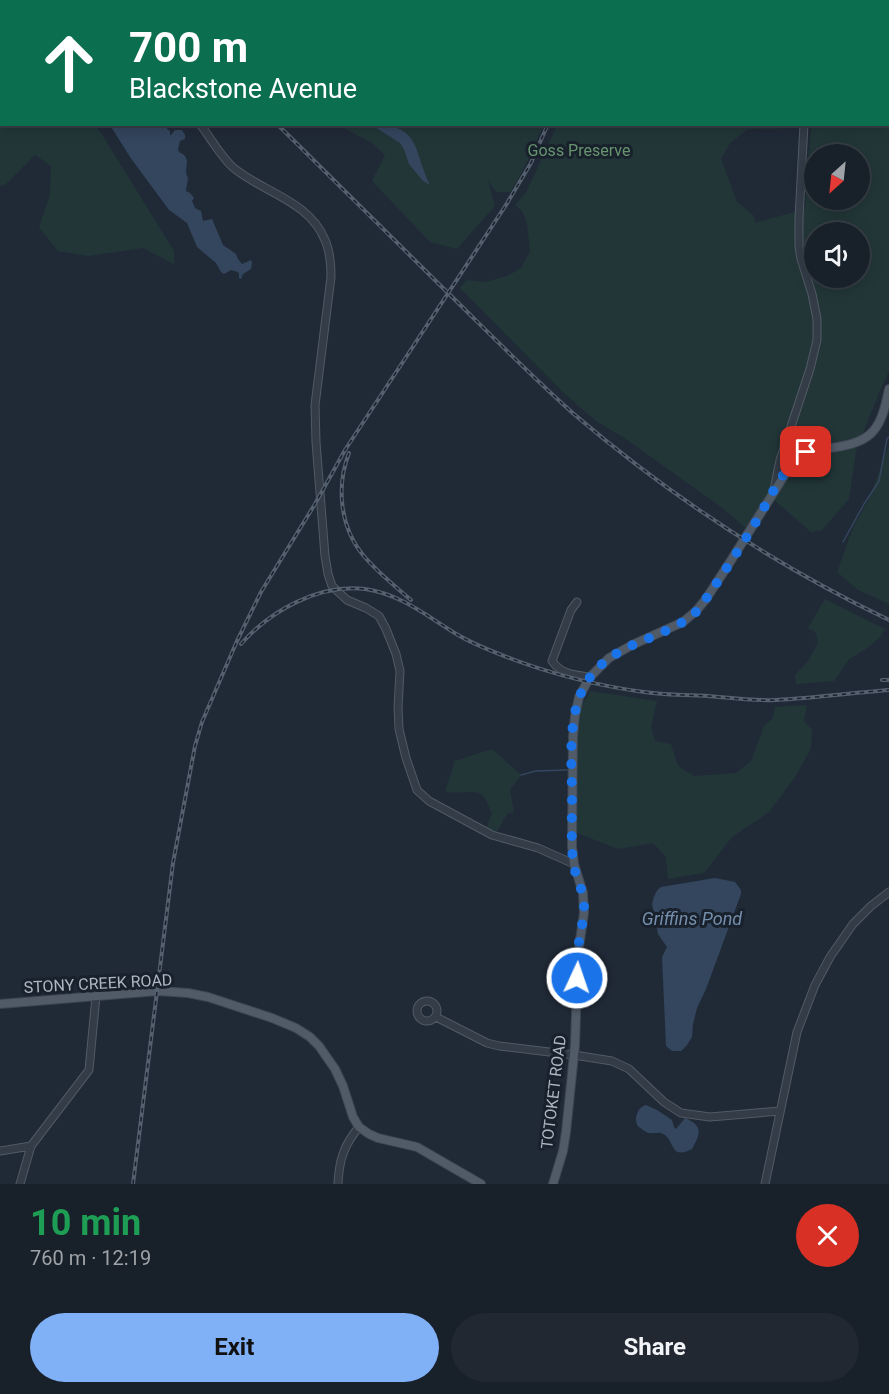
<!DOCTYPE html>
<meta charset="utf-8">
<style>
:root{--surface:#182029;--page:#212831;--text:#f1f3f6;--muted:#9fa3a8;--line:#363e46;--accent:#80b1f7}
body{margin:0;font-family:Roboto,sans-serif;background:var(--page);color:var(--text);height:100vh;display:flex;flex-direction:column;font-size:22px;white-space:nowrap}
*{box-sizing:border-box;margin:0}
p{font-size:20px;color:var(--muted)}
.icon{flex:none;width:33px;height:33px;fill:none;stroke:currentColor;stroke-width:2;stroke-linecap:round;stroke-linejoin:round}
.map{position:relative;height:1184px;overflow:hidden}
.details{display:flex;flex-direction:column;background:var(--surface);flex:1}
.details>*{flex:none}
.hud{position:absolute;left:0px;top:0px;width:890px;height:126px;box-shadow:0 3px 15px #0003,0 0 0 2px var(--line);background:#0b6e4f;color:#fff;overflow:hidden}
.needle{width:39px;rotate:207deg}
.fabs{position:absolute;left:804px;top:144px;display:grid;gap:12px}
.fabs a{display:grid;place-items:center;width:66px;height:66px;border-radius:50%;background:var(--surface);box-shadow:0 3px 15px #0003,0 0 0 2px var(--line);font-size:30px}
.pin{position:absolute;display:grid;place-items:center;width:51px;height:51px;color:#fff;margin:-26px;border-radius:12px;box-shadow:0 3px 9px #0006}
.me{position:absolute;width:66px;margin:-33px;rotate:3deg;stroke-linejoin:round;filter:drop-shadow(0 0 4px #0008)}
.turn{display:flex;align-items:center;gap:21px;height:126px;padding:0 30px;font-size:27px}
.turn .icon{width:78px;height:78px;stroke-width:2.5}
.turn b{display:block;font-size:42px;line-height:51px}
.round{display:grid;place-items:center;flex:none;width:63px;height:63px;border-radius:32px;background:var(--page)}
.overview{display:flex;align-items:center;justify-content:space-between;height:102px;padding:0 30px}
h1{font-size:36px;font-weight:700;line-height:45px;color:#1e9e55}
.primary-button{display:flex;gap:12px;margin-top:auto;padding:12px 30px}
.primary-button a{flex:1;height:69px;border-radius:36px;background:var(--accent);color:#111;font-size:24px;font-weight:700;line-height:69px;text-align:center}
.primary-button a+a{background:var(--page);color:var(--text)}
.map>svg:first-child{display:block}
.green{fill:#223638;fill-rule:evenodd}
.water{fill:#33465e}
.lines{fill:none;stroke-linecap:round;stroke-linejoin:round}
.stream{stroke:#33465e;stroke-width:1.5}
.minor-casing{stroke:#515a65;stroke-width:9}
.major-casing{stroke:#3d4551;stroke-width:10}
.minor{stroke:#333c47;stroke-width:7}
.major{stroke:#515b68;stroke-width:8}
.rail-casing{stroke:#55606f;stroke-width:4}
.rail{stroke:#19212c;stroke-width:1.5;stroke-dasharray:4.5;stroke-linecap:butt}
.route{stroke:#1a73e8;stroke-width:10;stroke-dasharray:0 18}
.labels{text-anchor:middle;stroke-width:6;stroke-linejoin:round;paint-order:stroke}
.park-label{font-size:16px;fill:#66946f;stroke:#19212c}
.street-label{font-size:16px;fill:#aeb7c4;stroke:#19212c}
.water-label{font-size:18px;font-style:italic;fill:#758eac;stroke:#19212c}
</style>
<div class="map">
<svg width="889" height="1184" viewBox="0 0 889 1184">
<rect width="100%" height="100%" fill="#202a37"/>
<!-- green -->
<path class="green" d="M0 0H18L19 1 2 2V124L96 125 174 251V264L143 248 88 256 58 251 39 227 50 195 51 166 35 155 6 184 0 186Z
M249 0H435V2H251Z
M442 0H565V1L442 2Z
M586 0H804V2H585Z
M831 0H889V371L879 393 856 451 849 499 822 530 811 532 773 499 762 503 747 529 721 507 626 439 596 421 566 395 460 288 467 280 486 282 507 276 521 268 530 251 527 223 522 211 515 205 526 193 557 125H802V128L748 129 730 143 721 159 737 202 754 216 755 223 805 209 811 125 888 124V2H832ZM814 154H860V200H814ZM814 232H860V278H814Z
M338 125H544L520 176 510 192H496L488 181 495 206 457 249 430 242 372 181 385 155 372 143Z
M889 445V604L858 590 837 572 848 541 855 524 870 497Z
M825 599 885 629 880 637 866 649 849 659 834 681 796 684 795 675 808 661 818 643 816 633 808 628Z
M590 691 657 701 651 726 655 741 671 744 678 766 694 776 736 773 751 761 764 726 773 718 775 707 807 705 804 721 812 730 811 748 797 774 769 812 732 837 704 873 668 879 666 857 653 843 618 849 577 833V736L581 708Z
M492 749 521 775 510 790 514 812 507 814 496 833 486 829 492 813C489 808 487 800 483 796 475 787 456 796 445 791L455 761Z"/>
<!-- water -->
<path class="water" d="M110 125H167V129L170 131V136L175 130H182L185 135V139L180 141 178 149 179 152C194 159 182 168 188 178L186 191 190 193 194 198 192 201 195 208 201 211 203 221 212 219 223 245 236 254 238 259 242 264 251 260 252 263 251 269 243 274 241 279 239 278V274L238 272 231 270 224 274 221 272 216 263 197 247 187 223 169 210 130 157Z
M372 125C421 124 413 150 430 185L423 181 409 164 404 149 400 143Z
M715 878 735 882 741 890V894L706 989 697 1008 693 1024 692 1037 687 1045 681 1051H672L666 1046 662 957 667 947 658 934 652 904C654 897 655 891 661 887Z
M646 1105 657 1110 672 1120 674 1127 676 1129 685 1118C704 1126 700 1134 692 1149 669 1161 675 1139 663 1134 659 1131 654 1134 649 1133 645 1132 640 1128 637 1125 634 1117 638 1107 646 1105Z"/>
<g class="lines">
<!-- stream -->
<path class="stream" d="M843 542 864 504 879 481 887 439 889 437
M521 775 536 771 567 770"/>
<defs>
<path id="minor" d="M109 0 110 2
M807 0V2
M200 124C210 137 223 160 235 169 265 193 309 201 325 240 330 251 331 264 331 277L315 405 316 442 325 556 328 574 332 586 347 600 366 608 379 616 386 629 396 654 400 671 398 707 399 729 406 758 417 790 429 801 492 835 538 848 574 864
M784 445 799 456
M774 490 780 460 810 369 817 340V319L812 294 801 259 799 247V218L804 124
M577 602 571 610 552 661C562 675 575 675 590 677
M417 1011a10 10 0 1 1 20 0a10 10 0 1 1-20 0Z
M436 1017 487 1043 499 1046 574 1055 612 1061 629 1069 664 1102 681 1113 710 1117 780 1111
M0 1151 31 1146
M20 1184 31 1146 89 1070 96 996
M338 1184C339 1160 344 1145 359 1127
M765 1184 797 1032 815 985 830 957 853 924 871 906 889 892"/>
<path id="major" d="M0 1004 158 991 188 993 208 997 272 1018 296 1028 310 1037 319 1046 335 1069 343 1086 353 1117 359 1127 369 1134 378 1138 417 1147 481 1184
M553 1184 563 1151 566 1132 575 1045 578 954 584 913 583 893 574 864 572 846 573 737 575 716 579 697 590 677 609 658 632 645 683 622 696 611 706 599 730 562 794 460C803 452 812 450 824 449 870 443 880 435 889 389"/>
</defs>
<!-- minor casing -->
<use href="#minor" class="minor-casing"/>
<!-- major casing -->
<use href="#major" class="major-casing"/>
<!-- minor -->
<use href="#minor" class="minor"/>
<!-- major -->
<use href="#major" class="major"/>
<defs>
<path id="rail" d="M156 0 157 2
M576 0V2
M277 124C333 180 389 235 445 290 488 332 530 375 575 415 670 496 777 566 889 620
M349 453C336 487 340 527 363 555 377 572 395 586 411 600
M241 644C271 610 319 584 365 589 401 594 428 617 458 635 475 645 494 652 512 659 555 675 599 686 644 692 665 695 687 695 708 696 731 698 753 701 776 700 814 698 851 693 889 690
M882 680H889
M133 1184 173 863 195 746 202 722 237 641 261 592 315 504 345 450 506 205 531 163 548 124"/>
</defs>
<!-- rail casing -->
<use href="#rail" class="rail-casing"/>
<!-- rail -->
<use href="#rail" class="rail"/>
</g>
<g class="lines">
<!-- route -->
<path class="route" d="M577 978C577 966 577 954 579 942 580 930 585 918 584 906 584 890 575 877 573 862 571 841 572 819 572 798 572 757 565 704 595 671 620 643 659 639 689 618 699 611 705 600 712 590 726 569 741 547 754 525 766 506 786 461 806 452"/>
</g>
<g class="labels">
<!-- park labels -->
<g class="park-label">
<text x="579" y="156">Goss Preserve</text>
</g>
<!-- street labels -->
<g class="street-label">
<text transform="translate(98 983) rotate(-3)" y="6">STONY CREEK ROAD</text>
<text transform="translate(553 1092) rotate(-83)" y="6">TOTOKET ROAD</text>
</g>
<!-- water labels -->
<g class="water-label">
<text x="692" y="925">Griffins Pond</text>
</g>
</g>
</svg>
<div class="fabs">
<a><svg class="needle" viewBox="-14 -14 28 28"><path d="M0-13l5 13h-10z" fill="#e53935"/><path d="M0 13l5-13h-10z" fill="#9fa3a8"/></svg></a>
<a><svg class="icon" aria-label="sound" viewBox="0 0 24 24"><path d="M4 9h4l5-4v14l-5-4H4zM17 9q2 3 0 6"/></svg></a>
</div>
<div class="pin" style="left:806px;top:452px;background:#d93025"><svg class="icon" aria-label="arrive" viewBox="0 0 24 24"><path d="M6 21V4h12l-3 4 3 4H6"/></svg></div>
<svg class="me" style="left:577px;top:978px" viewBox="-20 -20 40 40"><circle r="17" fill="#1a73e8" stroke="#fff" stroke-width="3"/><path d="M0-11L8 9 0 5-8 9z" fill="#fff"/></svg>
<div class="hud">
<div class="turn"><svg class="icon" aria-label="ahead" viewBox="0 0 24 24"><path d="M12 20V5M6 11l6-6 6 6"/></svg><div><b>700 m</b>Blackstone Avenue</div></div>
</div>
</div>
<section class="details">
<div class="overview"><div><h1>10 min</h1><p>760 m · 12:19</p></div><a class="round" style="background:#d93025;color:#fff"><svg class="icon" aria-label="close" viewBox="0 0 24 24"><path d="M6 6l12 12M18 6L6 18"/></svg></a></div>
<div class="primary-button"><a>Exit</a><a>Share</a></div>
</section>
